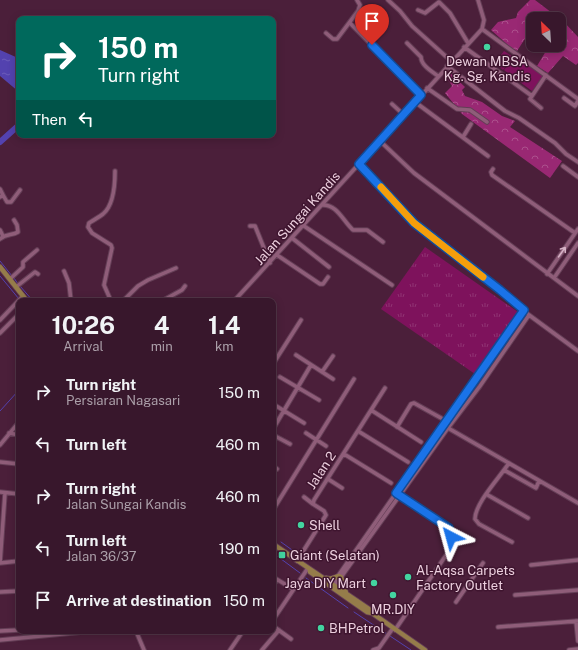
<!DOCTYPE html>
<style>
:root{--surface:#38172c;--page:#3f2034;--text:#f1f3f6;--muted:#ab9fa9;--line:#523648}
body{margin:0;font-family:"Public Sans",sans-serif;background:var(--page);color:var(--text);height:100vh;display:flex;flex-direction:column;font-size:15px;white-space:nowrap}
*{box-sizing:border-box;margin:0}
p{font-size:13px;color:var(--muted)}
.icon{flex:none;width:22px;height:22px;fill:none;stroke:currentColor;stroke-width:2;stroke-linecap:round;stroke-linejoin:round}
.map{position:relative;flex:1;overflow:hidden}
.side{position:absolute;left:16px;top:298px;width:260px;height:336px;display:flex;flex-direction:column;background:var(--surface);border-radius:8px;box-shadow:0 2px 10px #0003,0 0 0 1px var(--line)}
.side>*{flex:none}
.hud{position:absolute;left:16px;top:16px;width:260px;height:122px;border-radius:8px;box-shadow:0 2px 10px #0003,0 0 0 1px var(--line);background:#00695c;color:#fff;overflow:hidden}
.needle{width:26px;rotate:335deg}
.controls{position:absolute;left:526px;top:12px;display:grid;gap:8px}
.controls a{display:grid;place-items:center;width:40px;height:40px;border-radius:8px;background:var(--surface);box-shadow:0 2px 10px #0003,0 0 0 1px var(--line);font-size:20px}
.pin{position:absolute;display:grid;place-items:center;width:34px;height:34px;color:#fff;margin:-41px -17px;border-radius:50% 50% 50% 0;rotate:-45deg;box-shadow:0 0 4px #0007}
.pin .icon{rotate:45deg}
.me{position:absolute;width:44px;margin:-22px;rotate:321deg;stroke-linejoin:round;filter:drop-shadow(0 0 3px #0008)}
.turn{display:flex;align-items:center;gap:14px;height:84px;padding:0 16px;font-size:18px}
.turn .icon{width:52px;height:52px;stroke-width:2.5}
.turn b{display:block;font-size:28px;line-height:34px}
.then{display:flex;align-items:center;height:38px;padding:0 16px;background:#0003;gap:8px;font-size:15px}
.eta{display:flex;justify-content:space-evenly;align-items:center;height:68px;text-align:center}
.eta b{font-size:24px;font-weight:700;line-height:28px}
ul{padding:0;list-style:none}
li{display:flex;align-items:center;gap:12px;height:52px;padding:0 16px}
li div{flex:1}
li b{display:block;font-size:15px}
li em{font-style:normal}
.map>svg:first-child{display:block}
.grass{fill:url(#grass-tufts)}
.forest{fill:url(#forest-crowns)}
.park{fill:#7e125c}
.water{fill:url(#water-ripples)}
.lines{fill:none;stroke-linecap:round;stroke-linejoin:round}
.stream{stroke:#5342af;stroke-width:1}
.river{stroke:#5342af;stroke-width:6}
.minor-casing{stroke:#643e56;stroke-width:5.5}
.major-casing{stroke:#643e56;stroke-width:6}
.minor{stroke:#8f5d79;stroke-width:3.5}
.major{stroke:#957c4a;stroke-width:4.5}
.oneway{stroke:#d5b2c5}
.route-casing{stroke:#114b97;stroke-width:10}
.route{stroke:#1a73e8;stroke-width:7}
.slow{stroke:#f59e0b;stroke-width:7}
.poi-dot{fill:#43d4a0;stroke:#3f152f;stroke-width:1.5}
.labels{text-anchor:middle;stroke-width:3;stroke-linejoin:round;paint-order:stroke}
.poi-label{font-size:13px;fill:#eccfde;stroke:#3f152f;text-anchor:start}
.street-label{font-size:13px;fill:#eccfde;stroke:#3f152f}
</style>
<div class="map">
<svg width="578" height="650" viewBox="0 0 578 650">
<defs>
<pattern id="grass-tufts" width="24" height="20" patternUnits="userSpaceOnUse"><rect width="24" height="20" fill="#7e125c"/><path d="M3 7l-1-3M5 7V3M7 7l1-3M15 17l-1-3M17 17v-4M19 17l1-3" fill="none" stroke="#903373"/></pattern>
<pattern id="forest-crowns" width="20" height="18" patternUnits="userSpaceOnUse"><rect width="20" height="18" fill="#992873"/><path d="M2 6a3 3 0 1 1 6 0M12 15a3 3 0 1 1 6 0" fill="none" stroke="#ac508d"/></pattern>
<pattern id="water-ripples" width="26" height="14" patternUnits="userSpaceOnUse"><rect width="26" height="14" fill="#5342af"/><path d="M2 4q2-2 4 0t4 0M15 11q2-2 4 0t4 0" fill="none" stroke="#6c5cba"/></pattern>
</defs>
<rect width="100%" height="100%" fill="#4b1f3a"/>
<!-- grass -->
<path class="grass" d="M425 247 518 312 475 374 381 309Z"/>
<!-- forest -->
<path class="forest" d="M530 0H535L564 22 578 37V63L576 65 563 56 548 73 537 66 549 46 547 45H559V19H533V33L530 31 517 51 509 46 491 30 498 22 516 18 518 12Z
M448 71 465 87 462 90 465 96 482 102 502 116 515 121 510 127 562 161 550 178 462 114 445 93 452 86 446 76Z"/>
<!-- park -->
<path class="park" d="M504 51 513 57 503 70 495 63Z
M515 56 543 76 532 91 504 70Z"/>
<!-- water -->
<path class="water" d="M0 50 18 58 15 65 19 70V92L0 76Z"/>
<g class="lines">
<!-- stream -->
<path class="stream" d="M0 261 12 276
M0 276 19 299
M14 278 18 284
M20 286 33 301
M0 411 19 390
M273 537 275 539
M281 542 299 555
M273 553 300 573
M306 578 348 608
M354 612 387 634
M390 636 411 650"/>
<!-- river -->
<path class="river" d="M0 142 19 125"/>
<defs>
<path id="minor" d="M388 0 400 11 412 26 451 61
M418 10 425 13 439 2 450 13 468 43
M350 23 421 95
M482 29 578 99
M326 33 333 39H337L358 11 360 5 357 0
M407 43 421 57C421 65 431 71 438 76
M464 47 532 96
M447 66 505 111 519 118 555 143 566 154 578 162
M427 88 457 109 470 110 487 122
M564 98 575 106 578 101
M415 102 488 156
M392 104 404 115
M541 108 530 99 546 75
M463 137 471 124
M380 141 414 173 578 296
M359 164 422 230 500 290 529 315 578 351
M563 166 578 177
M493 169 491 172 492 175 575 233
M0 189 3 195
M0 197 3 195 7 202H11L20 190
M322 205C337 204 343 221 353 230H367L383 242
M250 226H255L270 263
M304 226 392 285
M0 230 3 236
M292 238 329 267
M0 239C7 233 12 236 18 232L17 225 14 220
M277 255 320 284H323L328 277
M64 271 69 283 71 301
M547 274 578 229
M554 278 578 243
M10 279 23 267V262L37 250
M16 287 35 272 38 274
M111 301 104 285 112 248 111 245 92 233 88 227 89 223C94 220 99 217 103 214 114 205 115 185 115 171
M123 301 138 286 148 280 176 268
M162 301 182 290 185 286
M234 301 482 29 484 20 478 0
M0 320 23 296
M0 333 19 314
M296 355 333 379
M273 364 301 320
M322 372 333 356
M280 377 319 400
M273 404 304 423
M371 410 421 442
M397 427 411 404 414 403 441 418
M448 428 578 503
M273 429 311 365
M358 431 408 462
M9 433 19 435
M306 433 326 446
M273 435 290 444
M0 445 19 422
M344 454 391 483
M0 462 19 464
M509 463C500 477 475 503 475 519L479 524 512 542
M273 466 277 469
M504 470 536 488 539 481
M328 479 342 488
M0 492 19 494
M486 494 528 518
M304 497 313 504
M273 510 354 379
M297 561 326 515 324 511 313 504 314 500 385 388
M0 563 5 493
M0 563 19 561
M531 565 578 560
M273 577 293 589
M273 585 277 580
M331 586 524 310
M334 587 448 428 480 386 529 315
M0 592 19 591
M515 595 578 590
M456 602 483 563
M273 620 308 568
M576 621 578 641
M273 626 291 639
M498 627 578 621
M395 630 453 545 449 529 398 494
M0 631 19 630
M136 631 144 650
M0 640 93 631
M230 650 243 631
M262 650 279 630
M373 650 379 648 393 628
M569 650 578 649"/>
<path id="major" d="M0 267 27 301
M273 544 369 609 372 613 425 650
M310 570V572L367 612 372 613
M341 577 346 593
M326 578 330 579 339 576"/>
</defs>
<!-- minor casing -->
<use href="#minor" class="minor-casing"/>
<!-- major casing -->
<use href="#major" class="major-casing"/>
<!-- minor -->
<use href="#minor" class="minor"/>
<!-- major -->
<use href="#major" class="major"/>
</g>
<!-- one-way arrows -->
<defs><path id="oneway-shaft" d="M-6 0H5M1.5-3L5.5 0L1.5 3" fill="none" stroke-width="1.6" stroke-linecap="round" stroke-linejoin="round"/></defs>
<use class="oneway" href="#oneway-shaft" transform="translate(562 252) rotate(-55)"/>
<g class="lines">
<defs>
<path id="route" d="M372 45 421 95 359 164 414 223 500 290 524 310 396 493 449 528 451 537"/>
</defs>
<!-- route casing -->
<use href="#route" class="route-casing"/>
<!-- route -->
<use href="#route" class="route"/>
<!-- slow -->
<path class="slow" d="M381 187 414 223 483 277"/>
</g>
<!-- markers -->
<g class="poi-dot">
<circle cx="487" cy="47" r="4"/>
<circle cx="301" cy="525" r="4"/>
<rect x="278" y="551" width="8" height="8" rx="2"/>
<circle cx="408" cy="577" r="4"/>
<circle cx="374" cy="583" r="4"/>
<circle cx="393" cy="595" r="4"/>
<circle cx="321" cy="628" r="4"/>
</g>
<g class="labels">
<!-- poi labels -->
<g class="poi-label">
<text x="487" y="66" text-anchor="middle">Dewan MBSA<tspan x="487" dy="15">Kg. Sg. Kandis</tspan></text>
<text x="309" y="530">Shell</text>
<text x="290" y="560">Giant (Selatan)</text>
<text x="416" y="575">Al-Aqsa Carpets<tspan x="416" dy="15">Factory Outlet</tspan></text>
<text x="366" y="588" text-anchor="end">Jaya DIY Mart</text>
<text x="393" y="614" text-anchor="middle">MR.DIY</text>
<text x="329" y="633">BHPetrol</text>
</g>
<!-- street labels -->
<g class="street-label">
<text transform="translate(297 218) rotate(-48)" y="5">Jalan Sungai Kandis</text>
<text transform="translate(321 470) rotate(-57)" y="5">Jalan 2</text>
</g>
</g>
</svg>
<div class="controls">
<a><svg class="needle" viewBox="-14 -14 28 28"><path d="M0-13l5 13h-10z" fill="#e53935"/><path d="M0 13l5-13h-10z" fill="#ab9fa9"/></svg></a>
</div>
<div class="pin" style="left:372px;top:45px;background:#d93025"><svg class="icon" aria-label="arrive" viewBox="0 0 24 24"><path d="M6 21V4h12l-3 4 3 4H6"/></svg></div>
<svg class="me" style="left:451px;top:537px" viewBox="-20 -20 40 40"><path d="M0-17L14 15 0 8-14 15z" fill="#1a73e8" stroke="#fff" stroke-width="4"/></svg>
<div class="hud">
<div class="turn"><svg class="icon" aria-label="right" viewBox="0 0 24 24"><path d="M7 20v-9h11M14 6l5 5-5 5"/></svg><div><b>150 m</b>Turn right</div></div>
<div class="then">Then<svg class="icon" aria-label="left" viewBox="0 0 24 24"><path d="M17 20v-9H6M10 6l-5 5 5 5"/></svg></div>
</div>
<section class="side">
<div class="eta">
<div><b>10:26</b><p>Arrival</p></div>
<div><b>4</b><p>min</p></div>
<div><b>1.4</b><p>km</p></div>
</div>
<ul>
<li><svg class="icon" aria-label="right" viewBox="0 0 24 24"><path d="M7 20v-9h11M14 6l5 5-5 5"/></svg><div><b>Turn right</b><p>Persiaran Nagasari</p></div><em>150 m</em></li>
<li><svg class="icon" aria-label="left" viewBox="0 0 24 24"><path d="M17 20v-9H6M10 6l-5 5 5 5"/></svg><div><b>Turn left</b></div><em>460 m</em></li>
<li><svg class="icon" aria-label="right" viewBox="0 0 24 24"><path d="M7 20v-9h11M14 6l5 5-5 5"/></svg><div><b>Turn right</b><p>Jalan Sungai Kandis</p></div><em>460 m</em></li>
<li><svg class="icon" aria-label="left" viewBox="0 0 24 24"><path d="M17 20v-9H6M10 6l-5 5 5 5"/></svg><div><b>Turn left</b><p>Jalan 36/37</p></div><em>190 m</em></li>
<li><svg class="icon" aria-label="arrive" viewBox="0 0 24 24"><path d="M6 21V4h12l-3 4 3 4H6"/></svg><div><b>Arrive at destination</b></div><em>150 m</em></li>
</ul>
</section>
</div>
